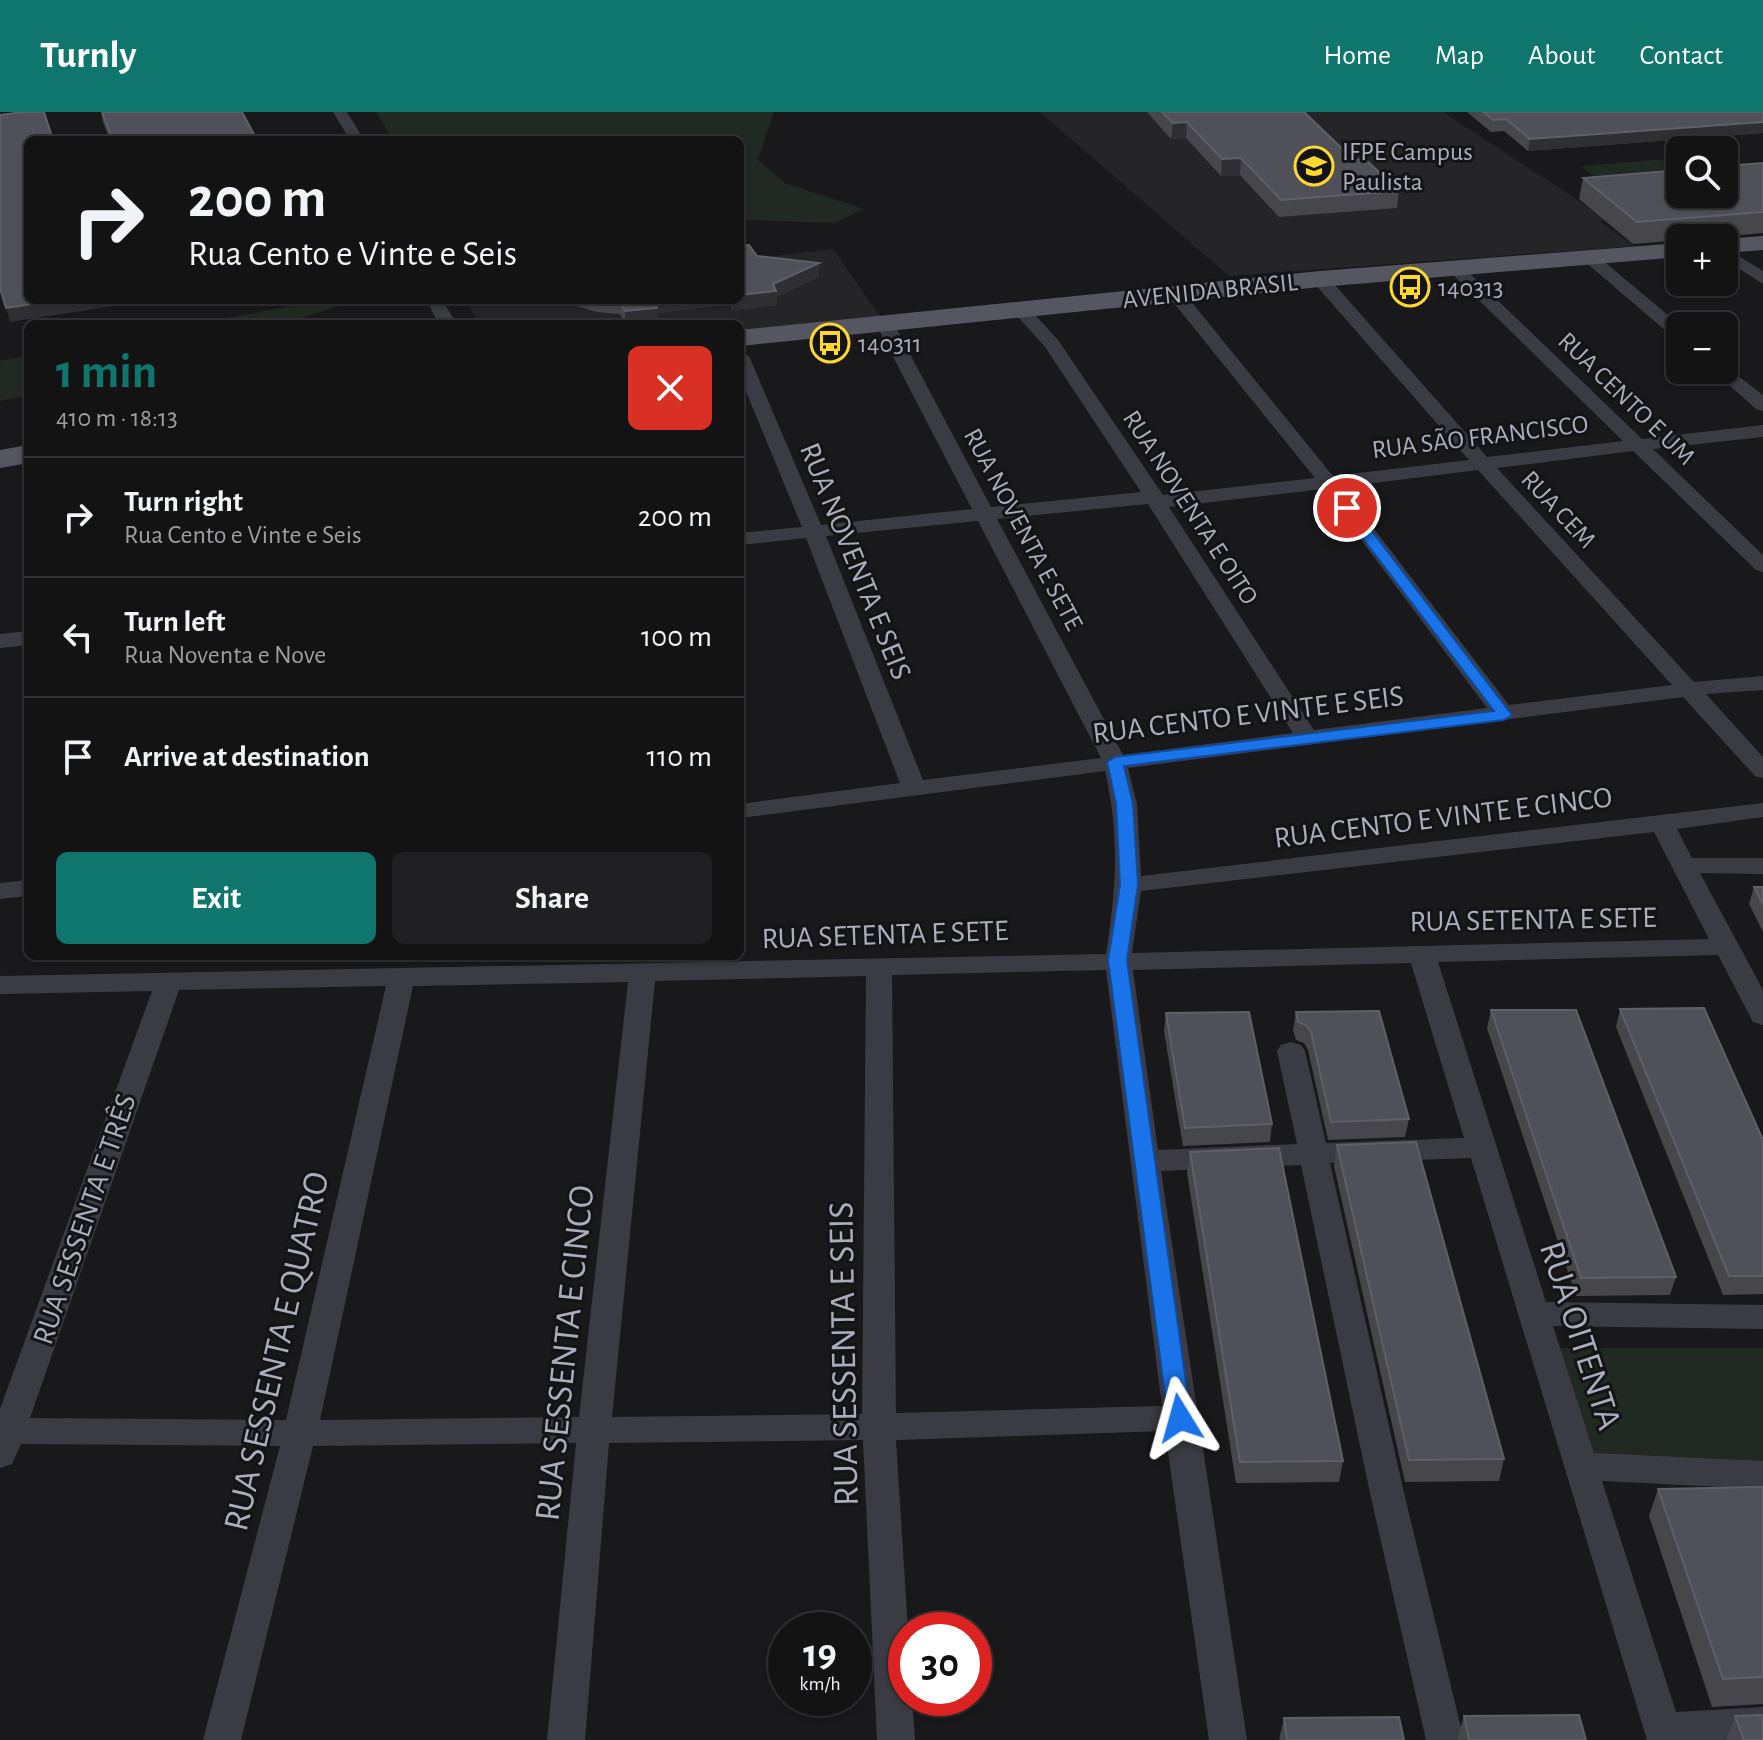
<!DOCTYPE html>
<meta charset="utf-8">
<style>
:root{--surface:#131314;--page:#202022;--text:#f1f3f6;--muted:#9d9ea0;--line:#323234;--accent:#0f766e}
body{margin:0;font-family:"Alegreya Sans",sans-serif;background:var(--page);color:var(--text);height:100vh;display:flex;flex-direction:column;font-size:30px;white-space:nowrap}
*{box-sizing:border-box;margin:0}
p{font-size:26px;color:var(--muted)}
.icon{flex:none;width:44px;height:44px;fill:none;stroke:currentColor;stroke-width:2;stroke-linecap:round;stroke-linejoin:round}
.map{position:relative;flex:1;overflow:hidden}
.sheet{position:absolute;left:24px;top:208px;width:720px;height:640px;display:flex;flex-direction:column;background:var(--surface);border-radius:12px;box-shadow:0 2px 6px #0004,0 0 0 2px var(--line)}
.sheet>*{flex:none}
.banner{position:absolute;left:24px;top:24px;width:720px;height:168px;border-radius:12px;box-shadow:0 2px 6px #0004,0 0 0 2px var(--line);background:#131314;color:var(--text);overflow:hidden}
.tools{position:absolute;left:1666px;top:24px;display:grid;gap:16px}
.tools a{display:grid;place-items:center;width:72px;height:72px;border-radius:12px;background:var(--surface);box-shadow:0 2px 6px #0004,0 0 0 2px var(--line);font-size:40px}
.speed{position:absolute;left:768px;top:1500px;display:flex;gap:16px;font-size:40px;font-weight:700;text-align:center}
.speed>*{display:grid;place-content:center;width:104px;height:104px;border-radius:50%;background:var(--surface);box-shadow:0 2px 6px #0004,0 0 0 2px var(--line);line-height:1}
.speed small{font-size:20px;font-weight:400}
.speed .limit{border:12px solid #d22;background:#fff;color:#111}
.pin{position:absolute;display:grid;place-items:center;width:68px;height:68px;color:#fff;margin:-34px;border:4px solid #fff;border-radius:50%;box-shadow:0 2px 8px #0007}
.me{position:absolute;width:88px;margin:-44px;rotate:352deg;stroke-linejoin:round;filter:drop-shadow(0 0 6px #0008)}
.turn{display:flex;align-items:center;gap:28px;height:168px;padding:0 32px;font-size:36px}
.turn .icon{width:104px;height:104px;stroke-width:2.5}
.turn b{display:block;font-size:56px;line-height:68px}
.round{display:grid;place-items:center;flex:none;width:84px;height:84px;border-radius:12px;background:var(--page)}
.summary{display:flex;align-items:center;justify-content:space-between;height:136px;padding:0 32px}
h1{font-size:48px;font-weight:600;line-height:60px;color:var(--accent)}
.primary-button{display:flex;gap:16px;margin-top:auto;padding:16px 32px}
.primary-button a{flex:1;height:92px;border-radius:12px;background:var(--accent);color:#fff;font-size:32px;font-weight:600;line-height:92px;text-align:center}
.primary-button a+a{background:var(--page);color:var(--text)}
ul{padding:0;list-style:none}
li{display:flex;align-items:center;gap:24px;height:120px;padding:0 32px;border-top:2px solid var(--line)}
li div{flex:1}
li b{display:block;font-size:30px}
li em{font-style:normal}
header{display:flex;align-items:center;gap:48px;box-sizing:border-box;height:112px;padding:0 40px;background:var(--accent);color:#fff}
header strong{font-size:38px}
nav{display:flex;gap:44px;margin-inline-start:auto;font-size:28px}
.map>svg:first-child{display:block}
.built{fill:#252528}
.green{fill:#202a23}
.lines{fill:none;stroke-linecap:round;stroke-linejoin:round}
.street{fill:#3b3b43;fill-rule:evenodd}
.primary{fill:#555660;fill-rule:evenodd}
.wall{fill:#46464b}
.shaded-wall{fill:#2f2f33}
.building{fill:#505158;stroke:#5e5f67;stroke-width:2}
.route{fill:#1a73e8;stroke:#114b97;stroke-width:2}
.labels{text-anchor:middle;stroke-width:6;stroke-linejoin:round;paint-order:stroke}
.far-poi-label{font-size:26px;fill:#aaadbc;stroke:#141416;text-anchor:start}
.far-street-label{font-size:26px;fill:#aaadbc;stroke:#141416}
.street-label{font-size:30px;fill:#aaadbc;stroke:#141416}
.near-street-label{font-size:36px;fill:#aaadbc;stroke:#141416}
</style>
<header>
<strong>Turnly</strong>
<nav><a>Home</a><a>Map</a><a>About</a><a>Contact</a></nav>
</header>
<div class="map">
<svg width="1763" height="1628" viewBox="0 0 1763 1628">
<rect width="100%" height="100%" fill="#19191b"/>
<!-- built -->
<path class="built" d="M1040 0H1443L1608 108 1599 109 1634 134 1229 164Z
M833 137 880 204 740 221V212H479L466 188H740V148Z"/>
<!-- green -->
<path class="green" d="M376 0H774L758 48 785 71 864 97 835 111 740 108V28H393Z
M1680 46V59L1596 66 1581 54Z
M324 188H339L342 193 282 212H195Z
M28 243V283L0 289V249Z
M1555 1236H1763V1357L1586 1350Z"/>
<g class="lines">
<!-- street -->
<path class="street" d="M333 0H347L364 28H350Z
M1724 135 1763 159V172L1724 147Z
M1589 140 1595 142 1681 214 1680 227 1674 226 1583 148V142Z
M1454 150 1460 152 1642 327 1763 313V325L1653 337 1763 443V460L1756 458 1633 339 1497 356 1694 570 1763 564V578L1706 582 1763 645V666L1755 664 1683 585 1128 656 1137 692 1141 764 1763 691V705L1677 717 1692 746H1763V762L1700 761 1763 878V913L1753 910 1718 843 1438 850 1546 1190 1763 1193V1217L1553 1214 1594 1341 1763 1349V1377L1602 1369 1676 1600 1763 1595V1628H1647L1471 1046 1330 1051 1404 1381 1464 1628H1426L1370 1381 1301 1053 1161 1059 1247 1628H1209L1165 1319 896 1328 908 1518 906 1586H912L915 1628H877L863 1328 609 1331 585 1628H547L576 1331 313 1334 241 1628H203L280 1334 21 1332 12 1352 0 1356V1297L152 879 0 882V864L1106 842C1116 777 1120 724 1105 659L740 706V692L900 671 806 426 740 433V421L802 415 740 265V239L749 244 821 413 972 397 875 210 884 205 893 210 991 395 1141 380 1045 235 1012 198 1021 193 1027 194 1058 228 1163 383 1315 366 1169 185 1167 181 1175 176 1181 177 1333 364 1469 348 1314 171 1312 167 1320 162 1326 163 1487 345 1623 329 1448 158 1446 155 1448 152ZM1478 358 1672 573 1509 593 1342 375ZM1323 377 1487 596 1314 618 1169 395ZM1148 392 1293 621 1123 643 997 407ZM978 409 1101 646 923 668 826 424ZM1654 720 1709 827 1132 841 1141 779ZM1411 851 1464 1026 1326 1031 1305 939 1301 933 1291 930 1281 933 1277 939 1297 1032 1158 1038 1133 858ZM1106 858 1162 1294 896 1301 892 863ZM866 864 862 1302 612 1305 655 869ZM628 870 579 1305 320 1308 413 874ZM386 874 286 1308 30 1306 179 878Z
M426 188H442L457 212H439Z
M1724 253 1763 283V299L1756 297 1717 262 1714 258H1724Z
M28 519V533L0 536V522Z
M28 768V784L0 787V771Z"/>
<!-- primary -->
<path class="primary" d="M1763 124V138L1724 141V127Z
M1680 131V145L1320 175 740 234V218L1320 159Z
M28 333V351L0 356V338Z"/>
</g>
<!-- wall -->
<path class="wall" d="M101 0 257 28H110L103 10Z
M1147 0H1304L1354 48 1399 79 1397 96 1279 105 1240 63 1221 64 1186 26 1171 27Z
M1467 0H1763V21L1528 39 1504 19 1491 20Z
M1763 51V121L1703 126H1680V128L1633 132 1579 87 1583 66Z
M757 144 819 151V165L776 185 777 193 733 198 730 192 658 201V210L640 212H625L620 202 597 200 561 189 740 188Z
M1754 775H1763V820L1749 792Z
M1620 897 1763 1028V1182L1723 1183 1616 915Z
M1491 898 1676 1165 1670 1183 1576 1184 1487 916Z
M1296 900 1409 1007 1405 1025 1328 1028 1308 938 1304 931 1296 928 1293 918Z
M1166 901 1272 1012 1270 1030 1183 1034 1164 919Z
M1337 1033 1504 1347 1499 1369 1405 1370 1334 1054Z
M1190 1040 1343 1349 1339 1370 1236 1371 1187 1061Z
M1763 1375V1592L1712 1595 1649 1404 1658 1377Z
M1464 1604 1586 1628H1457Z
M1735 1604 1763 1628H1726Z
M1284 1606 1404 1628H1279Z"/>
<!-- shaded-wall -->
<path class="shaded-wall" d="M1187 10 1186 26 1171 27 1173 11Z
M1763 10V21L1528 39 1530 27Z
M1241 46 1240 63 1221 64 1222 47Z
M819 151V165L776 185 777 193 733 198 732 188H740V183L773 172Z
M59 188H132L133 191 10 210 6 196Z
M653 188H730V192L658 201V210L626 212 625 199Z"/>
<!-- building -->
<path class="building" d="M23 0H44L53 28H28V188H59L6 196 0 176V3Z
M102 0H242L257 28H113Z
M1162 0H1304L1354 48 1365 47 1399 79 1281 88 1241 46 1222 47 1187 10 1173 11Z
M1483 0H1763V10L1530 27 1506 7 1493 8Z
M1763 51V100L1637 110 1583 66 1680 58V82H1724V54Z
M749 133 757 144 819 151 773 172 776 179 740 183V134Z
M617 188H654L657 196 625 199 619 188Z
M1754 775H1763V792Z
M1704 896 1763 1028V1164H1729L1620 897Z
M1491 898H1576L1676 1165 1581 1166Z
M1379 899 1409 1007 1331 1010 1311 920 1306 913 1298 910 1296 900Z
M1249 900 1272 1012 1185 1016 1166 901Z
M1416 1030 1504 1347 1409 1348 1337 1033Z
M1279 1036 1343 1349 1240 1350 1190 1040Z
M1763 1375V1565L1723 1567 1658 1377Z
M1579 1603 1586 1628H1469L1464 1604Z
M1763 1603V1628H1744L1735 1604Z
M1399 1605 1404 1628H1287L1284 1606Z"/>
<!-- route -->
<path class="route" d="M1347 391 1352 393 1512 603 1504 608 1124 654 1133 692 1138 773 1127 848 1191 1306 1188 1312 1180 1315 1171 1312 1168 1306 1108 848 1120 773 1116 692 1107 650 1115 645 1494 599 1342 399 1340 396Z"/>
<!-- icons -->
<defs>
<symbol id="university-ring" viewBox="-11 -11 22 22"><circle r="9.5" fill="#141416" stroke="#ffd82d" stroke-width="1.5"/><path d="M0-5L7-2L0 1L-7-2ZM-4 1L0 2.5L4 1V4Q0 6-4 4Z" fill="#ffd82d"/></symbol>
<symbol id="bus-ring" viewBox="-11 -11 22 22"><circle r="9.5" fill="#141416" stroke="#ffd82d" stroke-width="1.5"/><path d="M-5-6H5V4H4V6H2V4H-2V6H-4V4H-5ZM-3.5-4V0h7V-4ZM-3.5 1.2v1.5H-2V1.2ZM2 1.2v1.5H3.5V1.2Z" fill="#ffd82d"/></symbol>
</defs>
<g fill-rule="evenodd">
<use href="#university-ring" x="1292" y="32" width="44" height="44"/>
<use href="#bus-ring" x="1388" y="153" width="44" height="44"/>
<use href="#bus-ring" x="808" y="209" width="44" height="44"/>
</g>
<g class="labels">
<!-- far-poi labels -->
<g class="far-poi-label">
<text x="1342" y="48">IFPE Campus<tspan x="1342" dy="30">Paulista</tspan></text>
<text x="1438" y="184">140313</text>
<text x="858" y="240">140311</text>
</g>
<!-- far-street labels -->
<g class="far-street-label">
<text transform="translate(1210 178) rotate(-6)" y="9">AVENIDA BRASIL</text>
<text transform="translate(1627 286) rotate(44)" y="9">RUA CENTO E UM</text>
<text transform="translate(1480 324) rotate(-7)" y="9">RUA SÃO FRANCISCO</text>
<text transform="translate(1191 395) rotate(57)" y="9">RUA NOVENTA E OITO</text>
<text transform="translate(1559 397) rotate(47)" y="9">RUA CEM</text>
<text transform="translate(1024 417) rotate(62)" y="9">RUA NOVENTA E SETE</text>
</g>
<!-- street labels -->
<g class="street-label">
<text transform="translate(856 449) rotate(68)" y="10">RUA NOVENTA E SEIS</text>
<text transform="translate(1248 602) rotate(-7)" y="10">RUA CENTO E VINTE E SEIS</text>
<text transform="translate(1443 705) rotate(-7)" y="10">RUA CENTO E VINTE E CINCO</text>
<text transform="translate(1533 807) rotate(-1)" y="10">RUA SETENTA E SETE</text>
<text transform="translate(885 822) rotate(-2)" y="10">RUA SETENTA E SETE</text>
<text transform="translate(84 1107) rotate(-71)" y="10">RUA SESSENTA E TRÊS</text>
</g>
<!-- near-street labels -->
<g class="near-street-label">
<text transform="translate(1582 1223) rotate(72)" y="13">RUA OITENTA</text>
<text transform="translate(275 1239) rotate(-77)" y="13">RUA SESSENTA E QUATRO</text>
<text transform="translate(563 1241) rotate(-84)" y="13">RUA SESSENTA E CINCO</text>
<text transform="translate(842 1242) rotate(-91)" y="13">RUA SESSENTA E SEIS</text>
</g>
</g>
</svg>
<div class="tools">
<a><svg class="icon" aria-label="search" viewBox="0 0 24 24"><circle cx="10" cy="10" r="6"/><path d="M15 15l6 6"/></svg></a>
<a>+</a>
<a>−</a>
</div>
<div class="speed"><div>19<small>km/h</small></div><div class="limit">30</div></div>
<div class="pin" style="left:1347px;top:396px;background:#d93025"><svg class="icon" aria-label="arrive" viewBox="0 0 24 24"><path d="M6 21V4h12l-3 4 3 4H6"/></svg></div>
<svg class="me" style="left:1180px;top:1306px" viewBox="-20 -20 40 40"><path d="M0-17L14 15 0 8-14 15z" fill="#1a73e8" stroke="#fff" stroke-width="4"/></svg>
<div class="banner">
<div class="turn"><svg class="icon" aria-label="right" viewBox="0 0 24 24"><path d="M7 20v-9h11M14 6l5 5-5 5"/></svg><div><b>200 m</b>Rua Cento e Vinte e Seis</div></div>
</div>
<section class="sheet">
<div class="summary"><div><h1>1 min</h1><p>410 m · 18:13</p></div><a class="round" style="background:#d93025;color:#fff"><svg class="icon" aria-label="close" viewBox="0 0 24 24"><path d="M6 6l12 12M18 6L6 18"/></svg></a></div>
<ul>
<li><svg class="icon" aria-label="right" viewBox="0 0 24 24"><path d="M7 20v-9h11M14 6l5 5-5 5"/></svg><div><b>Turn right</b><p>Rua Cento e Vinte e Seis</p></div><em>200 m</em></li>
<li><svg class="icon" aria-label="left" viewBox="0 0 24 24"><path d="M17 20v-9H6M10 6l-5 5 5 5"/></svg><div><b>Turn left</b><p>Rua Noventa e Nove</p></div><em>100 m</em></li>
<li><svg class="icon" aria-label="arrive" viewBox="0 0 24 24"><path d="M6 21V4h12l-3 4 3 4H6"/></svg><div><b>Arrive at destination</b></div><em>110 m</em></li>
</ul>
<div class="primary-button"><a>Exit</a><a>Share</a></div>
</section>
</div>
